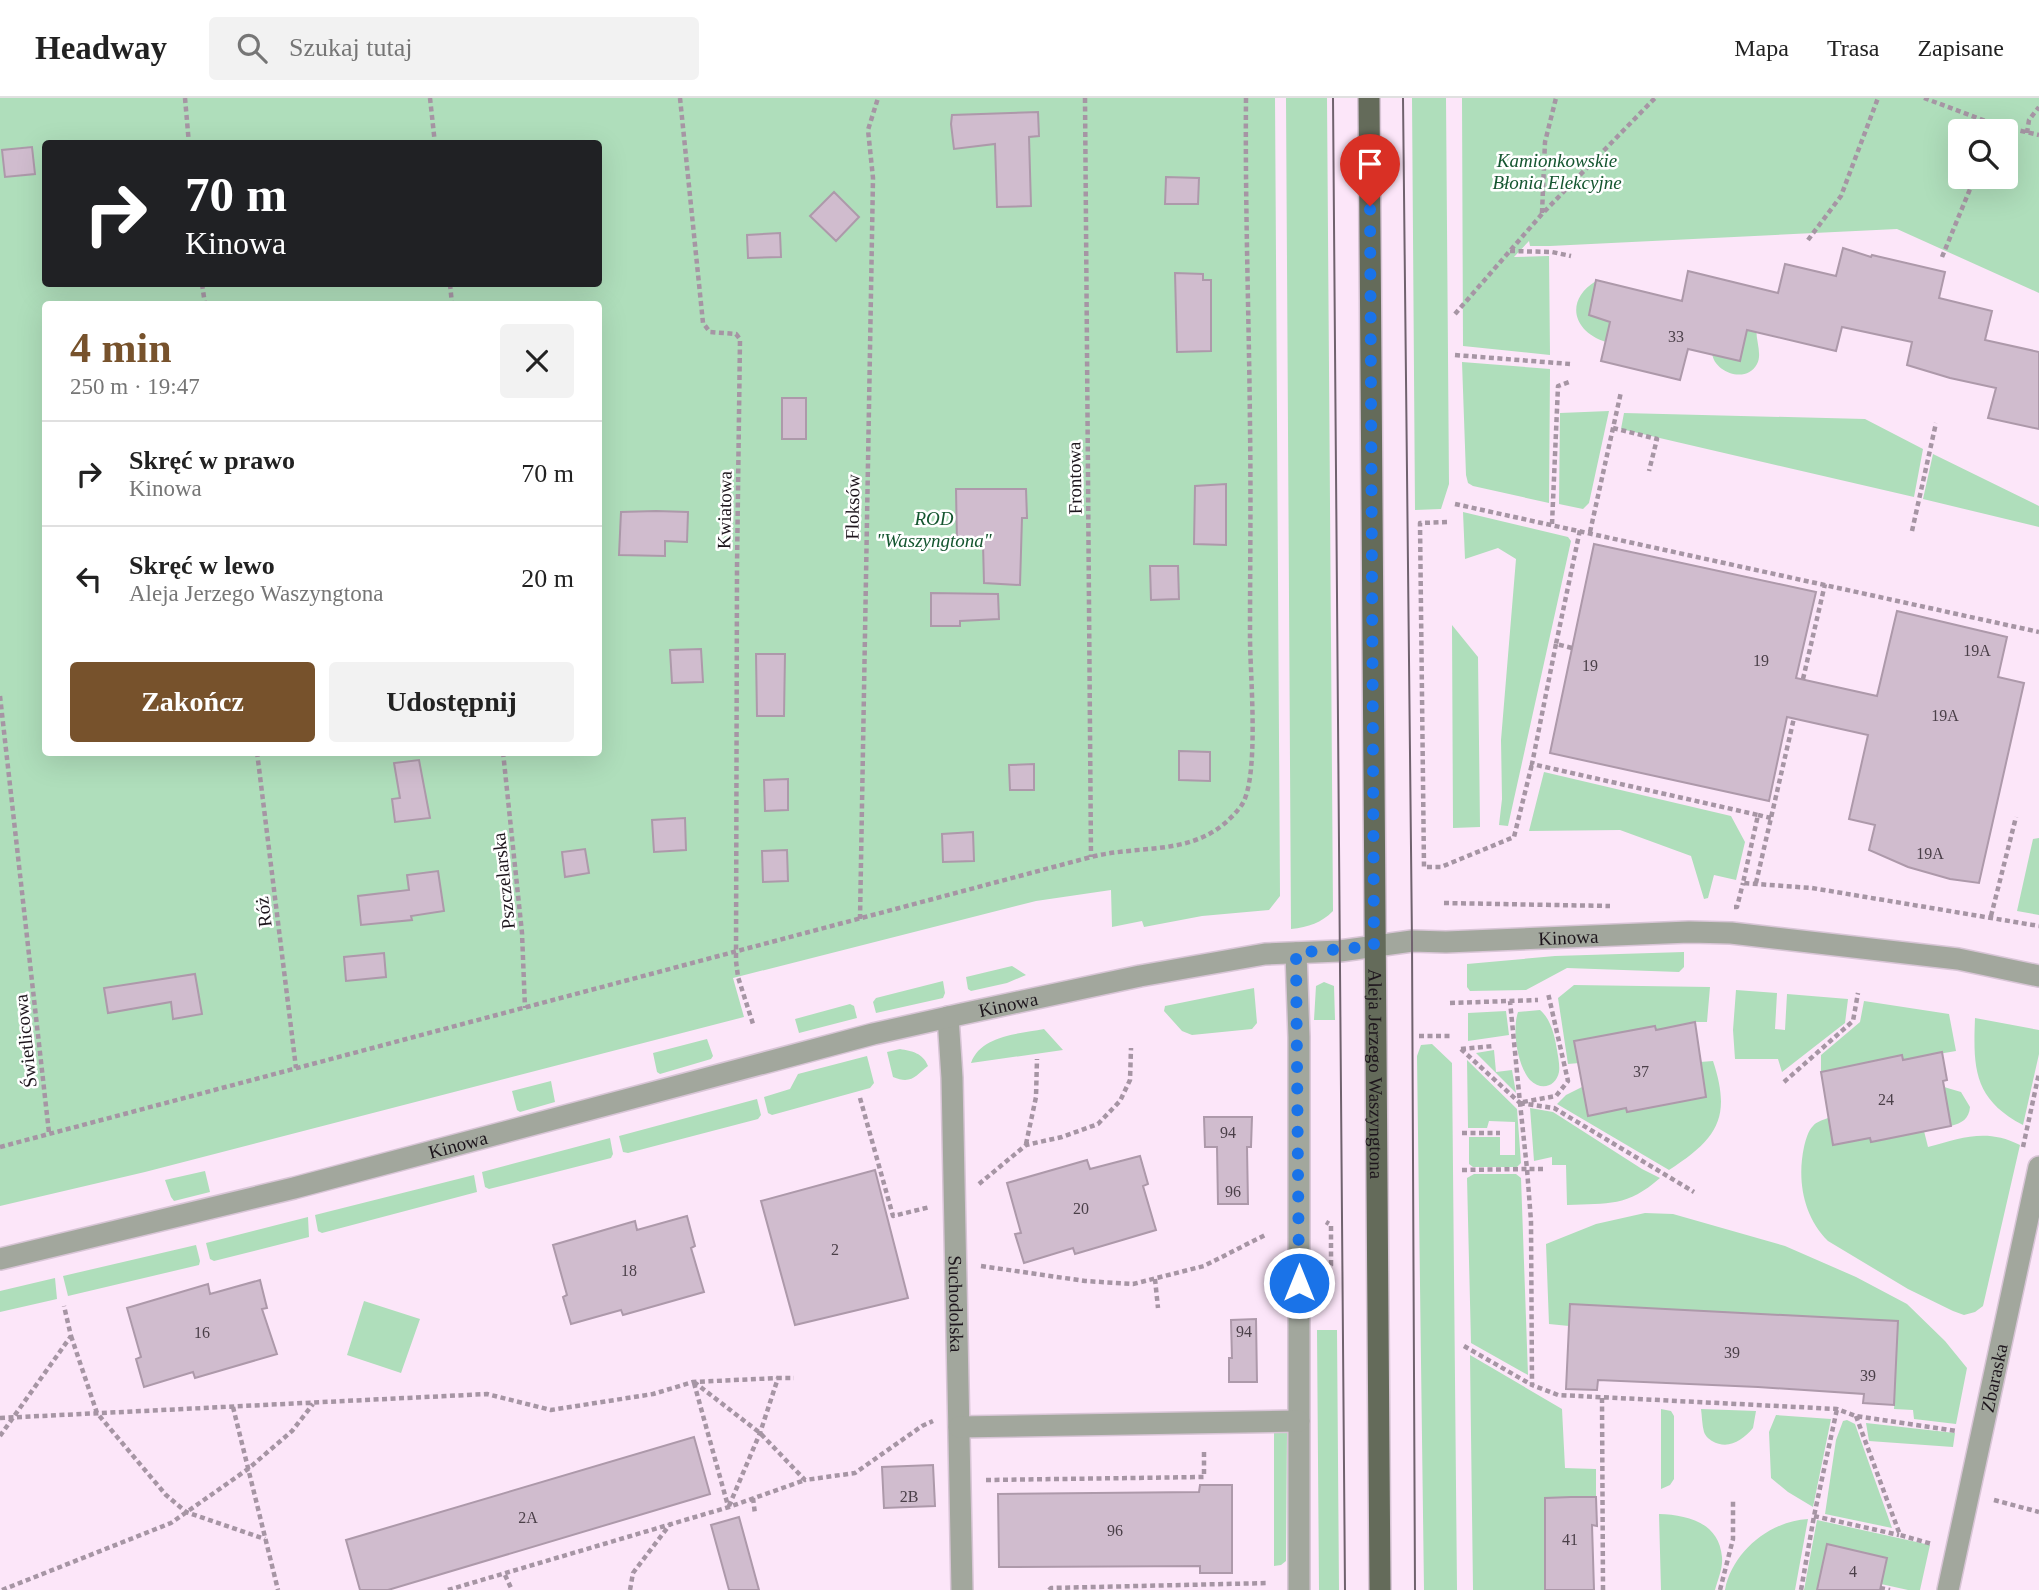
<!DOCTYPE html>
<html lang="pl">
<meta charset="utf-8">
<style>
:root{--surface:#fff;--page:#f2f2f2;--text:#222;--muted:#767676;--line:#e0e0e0;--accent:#77522c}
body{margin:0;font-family:"Times New Roman",serif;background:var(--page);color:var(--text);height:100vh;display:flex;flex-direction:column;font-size:26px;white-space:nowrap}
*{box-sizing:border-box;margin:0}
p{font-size:23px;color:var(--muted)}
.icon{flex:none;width:38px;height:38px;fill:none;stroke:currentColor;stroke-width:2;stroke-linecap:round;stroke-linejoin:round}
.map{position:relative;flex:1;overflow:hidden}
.details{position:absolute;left:42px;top:203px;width:560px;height:455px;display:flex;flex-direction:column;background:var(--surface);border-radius:7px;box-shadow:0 7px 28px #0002}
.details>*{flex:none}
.guide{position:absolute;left:42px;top:42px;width:560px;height:147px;border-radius:7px;box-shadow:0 7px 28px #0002;background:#202124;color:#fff;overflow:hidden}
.controls{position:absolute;left:1948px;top:21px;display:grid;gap:14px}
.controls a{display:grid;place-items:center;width:70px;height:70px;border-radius:7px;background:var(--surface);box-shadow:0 7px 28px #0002;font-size:35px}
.pin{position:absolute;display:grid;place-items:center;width:60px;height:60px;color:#fff;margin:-72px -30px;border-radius:50% 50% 50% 0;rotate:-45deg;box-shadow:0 0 7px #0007}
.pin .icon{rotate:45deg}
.me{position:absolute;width:77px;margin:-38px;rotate:0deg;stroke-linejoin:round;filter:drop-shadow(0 0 5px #0008)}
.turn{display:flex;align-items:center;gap:24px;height:147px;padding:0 28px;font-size:32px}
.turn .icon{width:91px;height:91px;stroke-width:2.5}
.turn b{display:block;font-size:49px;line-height:60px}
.round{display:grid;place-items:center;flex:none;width:74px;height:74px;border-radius:7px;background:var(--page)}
.head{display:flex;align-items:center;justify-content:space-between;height:119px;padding:0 28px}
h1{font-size:42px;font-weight:700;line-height:52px;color:var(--accent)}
.primary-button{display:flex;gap:14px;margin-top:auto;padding:14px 28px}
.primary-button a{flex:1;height:80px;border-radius:7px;background:var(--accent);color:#fff;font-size:28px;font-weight:700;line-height:80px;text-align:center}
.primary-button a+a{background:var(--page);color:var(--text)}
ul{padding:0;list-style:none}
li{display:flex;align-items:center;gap:21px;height:105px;padding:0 28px;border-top:2px solid var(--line)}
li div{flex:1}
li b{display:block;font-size:26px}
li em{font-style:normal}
header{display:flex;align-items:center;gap:42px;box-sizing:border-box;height:98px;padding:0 35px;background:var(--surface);border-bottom:2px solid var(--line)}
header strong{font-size:33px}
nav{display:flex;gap:38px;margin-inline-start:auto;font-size:24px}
.search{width:490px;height:63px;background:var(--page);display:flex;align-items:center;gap:18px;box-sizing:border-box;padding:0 24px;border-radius:7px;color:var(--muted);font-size:26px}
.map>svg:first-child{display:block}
.green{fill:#afdebb;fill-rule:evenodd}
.building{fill:#d0bcce;stroke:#ad99aa;stroke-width:2}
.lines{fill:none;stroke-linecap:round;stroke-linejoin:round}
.minor-casing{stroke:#d8c5d6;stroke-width:24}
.major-casing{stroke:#d8c5d6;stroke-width:24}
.path{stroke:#a695a4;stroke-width:4.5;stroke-dasharray:5 3.5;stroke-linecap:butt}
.minor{stroke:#a2a79d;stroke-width:21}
.major{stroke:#646b5a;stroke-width:21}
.tram{stroke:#70626e;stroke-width:2}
.route{stroke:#1a73e8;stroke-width:12;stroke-dasharray:0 21.6}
.labels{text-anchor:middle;stroke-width:5;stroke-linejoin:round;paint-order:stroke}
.number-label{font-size:16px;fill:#4a3f48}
.park-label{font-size:19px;font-style:italic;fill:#155630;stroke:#fff}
.street-label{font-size:19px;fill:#1d151c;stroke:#fff}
</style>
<header>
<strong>Headway</strong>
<div class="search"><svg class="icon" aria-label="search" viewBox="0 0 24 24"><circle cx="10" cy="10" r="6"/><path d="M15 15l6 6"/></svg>Szukaj tutaj</div>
<nav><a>Mapa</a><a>Trasa</a><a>Zapisane</a></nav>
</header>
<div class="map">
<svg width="2039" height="1492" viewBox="0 0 2039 1492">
<rect width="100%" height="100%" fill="#fce6f9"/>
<!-- green -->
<path class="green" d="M0 0H1275L1280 798 1269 812 1202 818 1144 829 1142 823 1112 829 1111 792 1036 803 733 880 744 919 145 1074 0 1108ZM46 46H598V186H46ZM46 206H598V654H46Z
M1286 0H1327L1333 813C1321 825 1309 829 1291 831Z
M1412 0H1446L1449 386 1441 411 1415 412Z
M1462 0H2039V195L1897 131 1550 148H1530L1529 143 1514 159 1549 158 1550 257 1463 248ZM1960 33H2006V79H1960Z
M1596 183 1589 216 1612 220 1606 244C1572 233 1565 202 1596 183Z
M1757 227C1754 239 1763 255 1757 266 1747 286 1714 275 1712 255L1738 261 1740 263 1747 233 1731 228Z
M1462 264 1550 271 1549 405 1473 388 1468 385 1466 377Z
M1609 313 1589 405 1583 411 1559 406 1560 315Z
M1624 315 1865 321 1923 351 1914 399 1621 331Z
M1933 356 2039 408V429L1923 401Z
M1463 414 1568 439 1571 443 1508 728 1499 727 1502 701 1501 642 1516 461 1498 450 1465 461Z
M1452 527 1478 559 1480 729 1453 730Z
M1544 674 1731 718 1745 744 1736 782 1714 777 1708 800 1704 801 1691 758 1620 732 1529 733Z
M2039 740V817L2017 813 2033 741Z
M1684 854V869L1679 874 1567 870 1526 892 1470 893 1467 889V866L1555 858Z
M1012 868 1026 877 1007 885 971 893 968 891 966 879Z
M943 883 945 895 943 900 876 915 873 904 876 900Z
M1324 884 1334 888 1335 922H1314L1316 888Z
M1574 887 1710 889 1707 924H1695L1656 932 1654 928 1574 943 1579 965 1568 966 1558 900Z
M1254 890 1257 925 1252 931 1192 937 1182 933 1164 913 1165 908Z
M1736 892 1777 895 1775 931 1785 932 1787 896 1848 901 1845 925 1782 974 1778 961H1735L1733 932Z
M1864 903 1949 916 1956 953 1903 962 1902 958 1821 974V957L1860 924Z
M850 906 854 908 857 920 799 935 795 921Z
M1540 912C1551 921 1555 939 1557 952 1558 959 1560 967 1559 974 1556 989 1541 993 1530 982 1517 967 1512 932 1518 914Z
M1506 913 1509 937 1468 943V915Z
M1975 920 2039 932V956L2023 1027C1974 1001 1973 971 1975 920Z
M1044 931 1063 952 971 965C981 937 1019 936 1044 931Z
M707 941 713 958 711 961 660 976 657 974 653 955Z
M1432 946 1452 965 1457 1492H1424L1417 958 1421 947Z
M900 951C912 953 923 955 928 968 916 977 912 987 893 979L887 954Z
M1494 952 1496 974 1512 972 1516 995 1476 955Z
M867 958 874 985 870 990 772 1017 768 1015 764 999 790 991 798 976Z
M1467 962 1517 1011 1521 1065 1517 1069H1473L1469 1066V1039H1500V1057H1515V1024L1489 1023 1487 1030H1468Z
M1713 963C1732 1020 1717 1041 1669 1072L1557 1006 1566 997 1582 989 1588 1018 1626 1010 1627 1014 1706 999 1700 964Z
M551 983 555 1004 520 1014 517 1012 512 993Z
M1944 989 1961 994 1970 1009C1969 1021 1962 1025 1951 1028Z
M757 1001 761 1017 758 1021 628 1055 623 1054 619 1038Z
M1530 1010 1553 1014 1642 1071 1660 1080C1627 1109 1609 1105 1567 1107L1566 1067H1552V1059L1534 1063Z
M1828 1020 1834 1047 1870 1040 1872 1044 1924 1033 1928 1049C1962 1040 1986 1030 2020 1047L1983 1208 1975 1214 1964 1217 1953 1213 1908 1191 1828 1143C1803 1118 1797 1082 1804 1049 1806 1041 1808 1033 1813 1028 1816 1024 1823 1022 1828 1020Z
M610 1040 613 1056 611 1060 489 1091 485 1089 482 1074Z
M205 1073 210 1094 174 1103 171 1099 165 1082Z
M1474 1076H1516L1521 1080 1528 1277 1471 1245 1467 1080Z
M474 1077 477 1094 322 1135 318 1133 315 1117Z
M1645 1115 1673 1116 1785 1148 1856 1179 1907 1206 1945 1243 1967 1270 1956 1326 1914 1321 1913 1312 1894 1311 1898 1223 1570 1206 1569 1228 1549 1226 1546 1146 1596 1126Z
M308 1119 309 1139 214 1163 210 1161 206 1145Z
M196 1147 200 1163 199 1167 68 1198 63 1178Z
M55 1180 57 1201 0 1214V1193Z
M364 1203 420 1221 401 1275 347 1257Z
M1317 1232H1337L1339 1492H1319Z
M1470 1257 1562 1311 1565 1370 1596 1371V1399L1545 1400V1492H1473Z
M1661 1311 1671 1313 1674 1318V1381L1670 1387 1661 1391Z
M1701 1311 1756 1313 1753 1330C1742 1343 1728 1352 1712 1343 1708 1340 1706 1339 1704 1334 1702 1327 1702 1318 1701 1311Z
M1776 1317 1831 1321 1813 1409 1788 1394 1771 1380 1769 1334Z
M1847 1322 1855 1326 1892 1430 1825 1416 1836 1342 1843 1323Z
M1866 1325 1955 1335 1953 1349 1869 1343Z
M1274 1326 1286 1330 1287 1335 1286 1463 1281 1467 1274 1468Z
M1659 1416C1687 1417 1719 1424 1722 1459 1723 1470 1718 1481 1715 1492H1661Z
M1808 1421 1795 1492H1725C1732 1454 1770 1423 1808 1421Z
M1817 1422 1930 1447 1920 1492H1908L1881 1486 1886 1460 1828 1446 1817 1492H1804Z"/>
<!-- building -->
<path class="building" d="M1038 14 1039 38 1029 39 1031 108 997 109 995 46 954 51 951 26 952 17Z
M32 49 35 76 5 79 2 52Z
M1166 79 1199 80 1198 106H1165Z
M834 94 859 119 836 143 810 118Z
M780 135 781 159 748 160 747 137Z
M1843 150 1871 159 1872 157 1945 174 1939 200 1992 213 1985 242 2039 254V331L1988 320 1996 290 1950 280 1907 267 1912 244 1842 229 1836 253 1747 232 1740 263 1688 251 1680 282 1601 263 1610 224 1589 217 1596 182 1682 203 1688 173 1778 195 1785 166 1836 178Z
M1175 175 1203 176V182H1211V253L1177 254Z
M782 300H806V341H782Z
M1226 386V447L1194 446 1195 388Z
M956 391H1026L1027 420H1022L1020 487 984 485 983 446H957Z
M656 413 688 414 687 444 665 443V458L619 457 621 414Z
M1594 446 1816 494 1796 580 1877 598 1897 513 2007 539 1998 579 2024 585 1979 785 1950 781 1908 769 1869 752 1875 727 1849 721 1868 637 1787 619 1769 703 1550 655Z
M1150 468H1178L1179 501 1151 502Z
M931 495 998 496 999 521 960 523V528H931Z
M701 551 703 584 672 585 670 552Z
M756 556H785L784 618H757Z
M1179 653 1210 654V683L1179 682Z
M419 662 430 720 395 724 392 701 400 700 394 665Z
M1034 666V692H1010L1009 667Z
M788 681V712L765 713 764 682Z
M685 720 686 752 654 754 652 722Z
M973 734 974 763 943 764 942 736Z
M585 751 589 775 565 779 562 754Z
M787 752 788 783 763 784 762 753Z
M438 773 444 813 411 818 412 822 361 827 358 798 409 792 407 777Z
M384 855 386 879 346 883 344 859Z
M195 876 202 916 173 921 171 904 108 915 104 890Z
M1695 924 1706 999 1627 1014 1626 1010 1588 1018 1574 943 1655 928 1656 932Z
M1942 954 1947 982 1943 983 1951 1028 1871 1044 1870 1040 1833 1047 1821 974 1902 957 1903 962Z
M1204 1019H1252L1251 1049H1247L1248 1106H1218L1217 1049H1205Z
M1140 1058 1148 1086 1143 1088 1156 1132 1075 1156 1073 1150 1024 1165 1015 1136 1021 1135 1007 1085 1087 1062 1090 1071Z
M875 1072 908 1200 795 1227 761 1103Z
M687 1118 695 1148 691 1150 704 1194 623 1217 621 1212 571 1226 563 1199 567 1197 553 1147 635 1123 637 1132Z
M260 1182 267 1210 262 1211 277 1256 195 1280 193 1274 144 1289 136 1261 141 1259 127 1210 208 1186 210 1196Z
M1570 1206 1898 1223 1894 1307 1863 1305 1864 1296 1758 1289 1598 1282 1597 1292 1566 1291Z
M1256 1221 1257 1284H1229V1260H1232L1231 1222Z
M694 1339 710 1396 388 1492H360L346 1442Z
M933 1367 935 1408 884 1410 882 1369Z
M1200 1387H1232V1475H1200V1468L999 1469 998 1396 1199 1394Z
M1571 1399H1596L1597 1428 1592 1427 1594 1492H1545V1400Z
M739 1419 759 1492H729L711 1427Z
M1827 1446 1887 1460 1880 1492H1817Z"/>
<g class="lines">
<defs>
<g id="minor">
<path d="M1296 855 1299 939V1492"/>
<path id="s1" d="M948 919 952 980 962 1492"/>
<path id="s2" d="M0 1161 294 1090 873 936 962 916 1140 878 1265 856 1340 853 1412 843 1446 844 1689 834 1731 835 1958 861 2039 878"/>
<path d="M959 1329 1299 1323"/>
<path id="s3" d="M1948 1492 2039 1069"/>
</g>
<g id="major">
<path id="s4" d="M1369 0 1380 1492"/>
</g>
</defs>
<!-- minor casing -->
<use href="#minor" class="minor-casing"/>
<!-- major casing -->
<use href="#major" class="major-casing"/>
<!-- path -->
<path class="path" d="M185 0 189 46
M430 0 435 46
M680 0 703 225 710 234 736 236 740 241 737 469 736 863 738 879 753 926
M1085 0 1091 759
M1924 0 1996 27 2039 37
M2027 35 2029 22 2039 9
M1542 115 1545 44 1556 0
M1808 142 1841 98 1878 0
M1510 153 1552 154 1571 158
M1942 159 1975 79
M202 186 205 206
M450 186 452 206
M1455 216 1542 116 1655 0
M1455 257 1570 266
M1613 330 1657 341 1649 373
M1455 406 2039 534
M1447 424 1420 425 1424 769H1441L1514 739 1532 666
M1552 426 1558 288 1569 284
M1912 433 1936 325
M1590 434 1621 294
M1556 546 1532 666 1758 717 1743 785 1812 790 2039 828
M1572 550 1556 546 1580 432
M1803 581 1825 486
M0 598 49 1035
M257 654 296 970
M503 654 522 835 525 910
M1758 717 1771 720
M1756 785 1794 620
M1444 805 1610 808
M1734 809H1737L1743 785
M1991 818 2016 719
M860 821 873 80 868 32 878 0
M1450 905 1538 902
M1419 938H1452
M1461 951 1520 1005 1510 903
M1461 951 1493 948
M1784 984 1853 923 1858 895
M860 1000 893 1118 930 1109
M1523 1004 1556 998 1568 983 1548 895
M1520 1005 1554 1010 1694 1094
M1462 1035H1500
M1026 1046 1036 999 1037 961
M0 1049 1091 759C1146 745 1201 761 1241 708 1260 682 1250 576 1250 540 1250 470 1251 399 1250 328 1249 219 1245 110 1246 0
M2023 1049 2039 975
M1543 1071H1527L1531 1123 1532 1287 1558 1297 1837 1311 1856 1318 1956 1333
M1462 1072 1527 1071 1520 1005
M979 1086 1026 1047 1062 1039 1098 1026 1120 1003 1130 982 1131 950
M981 1168 1085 1183 1133 1186 1204 1168 1267 1136
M1326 1174 1331 1167V1127L1326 1124
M1155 1181 1158 1210
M71 1238 97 1315 166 1397 186 1414 265 1441
M1464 1248 1532 1287
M694 1284 760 1335 805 1382 855 1375 922 1328 933 1323
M694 1285 728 1408
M1602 1300 1603 1492
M233 1309 278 1492
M1856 1318 1900 1437 1932 1446
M0 1320 487 1296 551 1312 653 1296 693 1284 778 1280
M0 1338 71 1238 64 1208
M986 1382 1204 1379V1351
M753 1400 755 1416
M1994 1402 2039 1414
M729 1408 760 1335 778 1280H794
M1814 1418 1899 1437
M505 1477 512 1492
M1880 1490 1890 1492
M2 1492 171 1425 248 1371 292 1333 313 1306
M448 1492 729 1409 805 1382
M630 1492 633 1475 671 1425
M1049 1492 1051 1490 1269 1485
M1720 1492 1733 1441V1402
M1801 1492 1814 1418 1837 1311"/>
<!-- minor -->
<use href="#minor" class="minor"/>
<!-- major -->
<use href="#major" class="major"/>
<!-- tram -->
<path class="tram" d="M1333 0 1345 1492
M1403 0 1412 843 1415 1492"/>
</g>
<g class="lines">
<!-- route -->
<path class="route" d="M1299 1185 1296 855 1374 848 1370 108"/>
</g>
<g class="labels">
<!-- number labels -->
<g class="number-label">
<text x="1676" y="244">33</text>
<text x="1977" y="558">19A</text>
<text x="1761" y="568">19</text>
<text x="1590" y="573">19</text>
<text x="1945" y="623">19A</text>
<text x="1930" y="761">19A</text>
<text x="1641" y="979">37</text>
<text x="1886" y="1007">24</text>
<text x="1228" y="1040">94</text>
<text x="1233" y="1099">96</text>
<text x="1081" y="1116">20</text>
<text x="835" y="1157">2</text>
<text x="629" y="1178">18</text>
<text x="1244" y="1239">94</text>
<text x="202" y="1240">16</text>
<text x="1732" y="1260">39</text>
<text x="1868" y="1283">39</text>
<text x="909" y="1404">2B</text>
<text x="528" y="1425">2A</text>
<text x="1115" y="1438">96</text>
<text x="1570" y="1447">41</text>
<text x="1853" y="1479">4</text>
</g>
<!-- park labels -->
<g class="park-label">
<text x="1557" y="69">Kamionkowskie<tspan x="1557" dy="22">Błonia Elekcyjne</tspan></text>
<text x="934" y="427">ROD<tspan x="934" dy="22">"Waszyngtona"</tspan></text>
</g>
<!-- street labels -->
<g class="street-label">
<text transform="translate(1074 380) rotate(-91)" y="7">Frontowa</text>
<text transform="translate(852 409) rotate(-89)" y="7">Floksów</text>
<text transform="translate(724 412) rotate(-89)" y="7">Kwiatowa</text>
<text transform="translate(503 783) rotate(-96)" y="7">Pszczelarska</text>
<text transform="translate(263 814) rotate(-97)" y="7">Róż</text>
<text dy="7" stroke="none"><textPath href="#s2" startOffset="1606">Kinowa</textPath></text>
<text dy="7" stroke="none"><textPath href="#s2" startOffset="1040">Kinowa</textPath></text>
<text transform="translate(25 943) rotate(-96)" y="7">Świetlicowa</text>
<text dy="7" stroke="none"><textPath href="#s4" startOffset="976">Aleja Jerzego Waszyngtona</textPath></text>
<text dy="7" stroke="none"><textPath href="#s2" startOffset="472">Kinowa</textPath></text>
<text dy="7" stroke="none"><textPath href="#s1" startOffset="287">Suchodolska</textPath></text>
<text dy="7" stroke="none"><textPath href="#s3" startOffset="217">Zbaraska</textPath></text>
</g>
</g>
</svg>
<div class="controls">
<a><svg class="icon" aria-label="search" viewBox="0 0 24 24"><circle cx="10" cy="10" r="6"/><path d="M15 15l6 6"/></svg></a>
</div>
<div class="pin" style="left:1370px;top:108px;background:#d93025"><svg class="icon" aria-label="arrive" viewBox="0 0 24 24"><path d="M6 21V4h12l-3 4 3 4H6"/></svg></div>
<svg class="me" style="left:1299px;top:1185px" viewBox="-20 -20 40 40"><circle r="17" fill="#1a73e8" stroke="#fff" stroke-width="3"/><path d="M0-11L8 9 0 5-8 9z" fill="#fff"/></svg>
<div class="guide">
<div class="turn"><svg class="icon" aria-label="right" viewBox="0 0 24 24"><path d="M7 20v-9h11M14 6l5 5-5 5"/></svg><div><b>70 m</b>Kinowa</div></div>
</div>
<section class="details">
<div class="head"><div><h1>4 min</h1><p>250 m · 19:47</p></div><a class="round"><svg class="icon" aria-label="close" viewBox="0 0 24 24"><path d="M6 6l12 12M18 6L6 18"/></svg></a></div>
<ul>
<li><svg class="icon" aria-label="right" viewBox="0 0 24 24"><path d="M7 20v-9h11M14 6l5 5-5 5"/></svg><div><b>Skręć w prawo</b><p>Kinowa</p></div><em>70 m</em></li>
<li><svg class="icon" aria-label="left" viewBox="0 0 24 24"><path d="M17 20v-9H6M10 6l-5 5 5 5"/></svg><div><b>Skręć w lewo</b><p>Aleja Jerzego Waszyngtona</p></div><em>20 m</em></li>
</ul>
<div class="primary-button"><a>Zakończ</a><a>Udostępnij</a></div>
</section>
</div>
